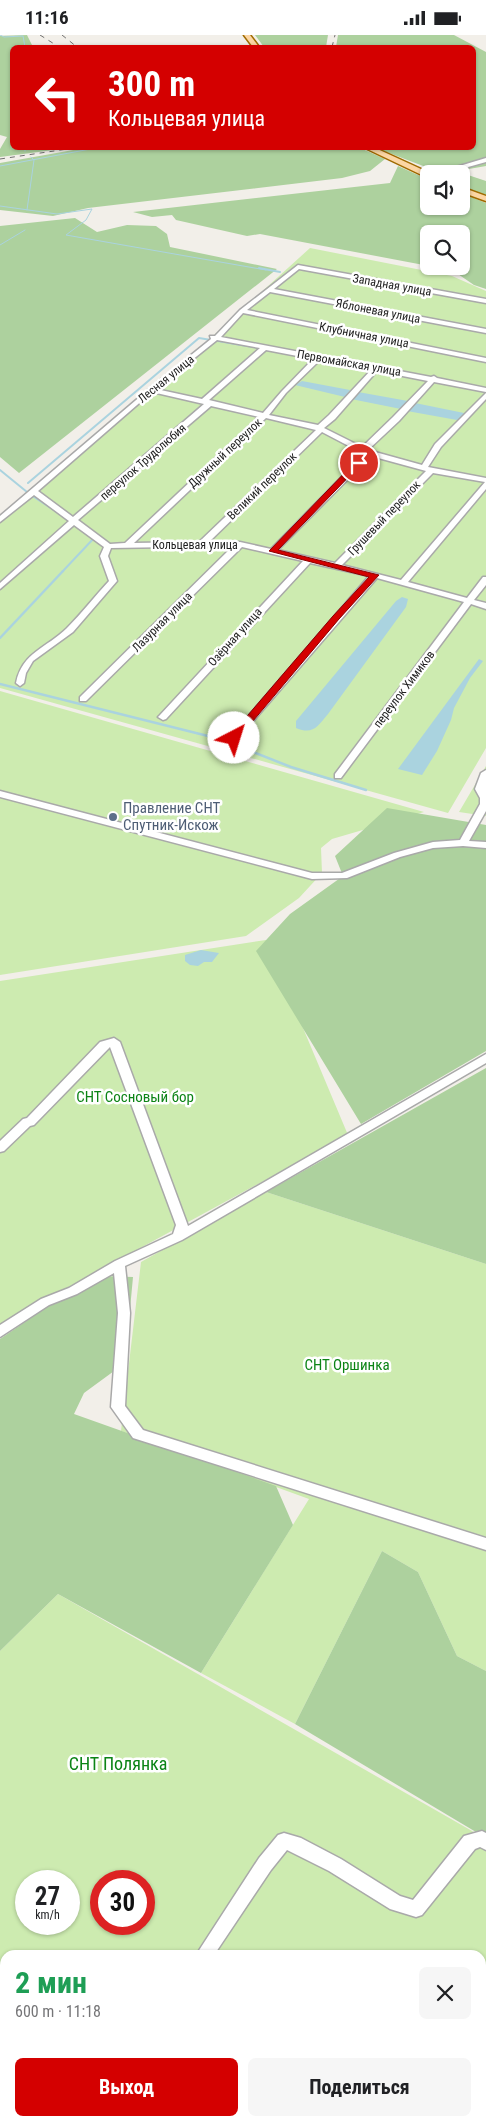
<!DOCTYPE html>
<html lang="ru">
<meta charset="utf-8">
<style>
:root{--surface:#fff;--page:#f6f6f6;--text:#202124;--muted:#757577;--accent:#d40000}
body{margin:0;font-family:"Roboto Condensed",sans-serif;background:var(--page);color:var(--text);height:100vh;display:flex;flex-direction:column;font-size:19px;white-space:nowrap}
*{box-sizing:border-box;margin:0}
p{font-size:16px;color:var(--muted)}
.icon{flex:none;width:28px;height:28px;fill:none;stroke:currentColor;stroke-width:2;stroke-linecap:round;stroke-linejoin:round}
.map{position:relative;flex:1;overflow:hidden}
.panel{position:absolute;left:0px;top:1915px;width:486px;height:176px;display:flex;flex-direction:column;background:var(--surface);border-radius:15px 15px 0 0;box-shadow:0 1px 4px #0004}
.panel>*{flex:none}
.guide{position:absolute;left:10px;top:10px;width:466px;height:105px;border-radius:8px;box-shadow:0 1px 4px #0004;background:#d40000;color:#fff;overflow:hidden}
.controls{position:absolute;left:420px;top:130px;display:grid;gap:10px}
.controls a{display:grid;place-items:center;width:50px;height:50px;border-radius:8px;background:var(--surface);box-shadow:0 1px 4px #0004;font-size:25px}
.speed{position:absolute;left:15px;top:1835px;display:flex;gap:10px;font-size:25px;font-weight:700;text-align:center}
.speed>*{display:grid;place-content:center;width:65px;height:65px;border-radius:50%;background:var(--surface);box-shadow:0 1px 4px #0004;line-height:1}
.speed small{font-size:12px;font-weight:400}
.speed .limit{border:8px solid #d22;background:#fff;color:#111}
.pin{position:absolute;display:grid;place-items:center;width:42px;height:42px;color:#fff;margin:-21px;border:2px solid #fff;border-radius:50%;box-shadow:0 1px 5px #0007}
.me{position:absolute;width:55px;margin:-28px;rotate:40deg;stroke-linejoin:round;filter:drop-shadow(0 0 4px #0008)}
.turn{display:flex;align-items:center;gap:18px;height:105px;padding:0 15px;font-size:22px}
.turn .icon{width:65px;height:65px;stroke-width:2.5}
.turn b{display:block;font-size:35px;line-height:42px}
.round{display:grid;place-items:center;flex:none;width:52px;height:52px;border-radius:8px;background:var(--page)}
.summary{display:flex;align-items:center;justify-content:space-between;height:85px;padding:0 15px}
h1{font-size:30px;font-weight:700;line-height:38px;color:#1e9e55}
.button{display:flex;gap:10px;margin-top:auto;padding:10px 15px}
.button a{flex:1;height:58px;border-radius:8px;background:var(--accent);color:#fff;font-size:20px;font-weight:700;line-height:58px;text-align:center}
.button a+a{background:var(--page);color:var(--text)}
.status{display:flex;justify-content:space-between;align-items:center;height:35px;padding:0 25px;background:var(--surface);direction:ltr}
.status svg{height:14px;fill:currentColor}
.map>svg:first-child{display:block}
.grass{fill:#cdebb0;fill-rule:evenodd}
.forest{fill:#add19e}
.water{fill:#aad3df}
.lines{fill:none;stroke-linecap:round;stroke-linejoin:round}
.stream-far2{stroke:#aad3df;stroke-width:1}
.stream-far1{stroke:#aad3df;stroke-width:2}
.stream{stroke:#aad3df;stroke-width:2.5}
.minor-casing{stroke:#a9a9a9;stroke-width:3}
.major-casing{stroke:#a06b00;stroke-width:3}
.minor{fill:#fff;fill-rule:evenodd}
.major{fill:#fcd6a4;fill-rule:evenodd}
.rail{stroke:#707070;stroke-width:1;stroke-dasharray:5 5;stroke-linecap:butt}
.route{fill:#d40000;stroke:#8a0000}
.service-dot{fill:#5c6f8a;stroke:#fff;stroke-width:2}
.labels{text-anchor:middle;stroke-width:5;stroke-linejoin:round;paint-order:stroke}
.far-street-label{font-size:12px;fill:#222;stroke:#fff}
.service-label{font-size:15px;fill:#4e5e75;stroke:#fff;text-anchor:start}
.park-label{font-size:15px;fill:#0c8416;stroke:#fff}
.near-park-label{font-size:18px;fill:#0c8416;stroke:#fff}
</style>
<div class="status"><b>11:16</b><svg viewBox="0 0 49 12"><path d="M0 12V9h3v3zM5 12V6h3v6zM10 12V3h3v9zM15 12V0h3v12zM26 1h20v11H26zM47 4h2v5h-2z"/></svg></div>
<div class="map">
<svg width="486" height="2091" viewBox="0 0 486 2091">
<rect width="100%" height="100%" fill="#f2efe9"/>
<!-- grass -->
<path class="grass" d="M310 213 452 241 486 256V713L448 778 0 653V483L212 302Z
M0 656 424 777 332 804 321 813 322 838 299 863 246 901 0 940Z
M486 731V781L459 777Z
M266 905 348 1100 133 1217 0 1303V946Z
M266 1157 486 1229V1636L457 1621 418 1537 382 1516 295 1689 201 1638 309 1464 121 1396 141 1227Z
M58 1559 486 1804V1983L481 1990V1920H5V2086H233L232 2091H0V1616ZM26 1846H69V1889H26ZM101 1846H144V1889H101Z"/>
<!-- forest -->
<path class="forest" d="M27 0 33 12H12V112L69 113 0 122V114L7 102 0 100V1Z
M255 0H328L326 12H264Z
M338 0H454L486 17V131L469 134 460 132 431 134 376 113 474 112V12H336Z
M358 112 385 124 370 136 342 143 88 173 53 181 0 175V128L90 112Z
M398 131 429 145V171H461V158L486 168V254L474 250 452 235 431 231H461V199H429V231L260 199 247 201 176 185 172 180 152 182 133 177 390 148Z
M459 137 486 146V162L461 151V139H455Z
M75 183 97 197 127 190 156 191 167 199 170 212 277 234 19 438 0 422V191Z
M387 773 486 790V1016L361 1089 256 916 290 879 343 841 335 821Z
M486 1033V1229L266 1157Z
M103 1241 133 1242 125 1328 84 1358 74 1379 276 1451 293 1490 201 1638 58 1559 0 1616V1304L50 1270Z
M382 1516 418 1537 457 1621 486 1636V1803L295 1689Z
M486 1983V2091H232L233 2086H481V1990Z"/>
<!-- water -->
<path class="water" d="M302 346 350 355 345 362 295 350Z
M358 357 408 366 401 374 351 364Z
M415 368 464 378 463 382 457 385 407 376Z
M402 562 408 564 406 572 328 679C317 692 313 700 296 693V686L396 566Z
M479 624 483 626 470 643 454 673 451 685 437 716 422 740 398 734Z
M201 915 219 918 212 927H204L198 931 190 930 185 926V920Z"/>
<g class="lines">
<!-- stream-far2 -->
<path class="stream-far2" d="M0 0 4 2 23 1 25 12
M25 112V116
M0 131 101 112
M0 171 57 179 92 174 86 185 66 200 266 235
M27 175 34 125 31 122
M0 210 25 195"/>
<!-- stream-far1 -->
<path class="stream-far1" d="M259 233 280 237
M218 306 259 313
M0 435 27 457
M28 448 199 303 211 305
M34 462 60 479
M62 537 95 502"/>
<!-- stream -->
<path class="stream" d="M0 603 63 536
M0 649 220 704 291 732 366 755"/>
<defs>
<path id="minor" d="M486 123V127L443 139H433Z
M298 230 486 264V268L299 234 274 254 486 294V298L270 257 247 275 486 323V327L243 278 221 302 431 342 434 341 437 343 486 353V357L434 347 399 386 368 415 422 430 435 409 486 358V364L441 412 428 432 486 443V454L408 547 467 563 483 542H486V550L474 565 486 568V574L471 569 341 743H335V739L464 567 377 543 237 705H231V701L369 541 310 528 166 684 163 685 158 682 160 680 303 526 242 512 86 666H80V662L233 511 111 513 108 521 117 546 73 597 33 626 26 638 24 648 20 651 16 648C22 617 47 613 67 593 82 578 95 561 109 546L100 521 104 512 74 490 0 554V548L69 486 34 460 0 487V481L149 354 211 304 210 301H215L240 275ZM217 305 260 313 202 364 156 354ZM266 315 313 324 282 356 263 378 209 365ZM320 325 371 335 329 380 318 390 269 380 286 358ZM377 336 428 346 393 382 362 412 324 393 335 384ZM152 357 204 369 73 482 38 456ZM211 371 259 382 125 508 110 509 78 485ZM266 383 316 395 199 507 134 508ZM322 397 364 419 271 514 240 507H209ZM371 421 426 436 335 528 278 515ZM433 438 485 447 401 545 342 530Z
M486 735V776L469 806 486 807V813L463 811 433 813 400 822 347 843 312 844 0 762V756L312 838H342L394 818 433 807 460 805 480 769V763L475 754 481 738Z
M114 1003 120 1007 188 1191 486 1019V1028L182 1205 125 1231 130 1278 125 1371 143 1395 486 1503V1515L133 1403 111 1372 118 1278 114 1238 77 1259 49 1270 0 1302V1290L41 1264 69 1253 115 1226 173 1199 176 1190 110 1012 34 1090 30 1091 4 1116 0 1117V1106L23 1084 27 1083 100 1007Z
M482 1796 486 1798V1815L480 1812 475 1814 422 1880 416 1882 390 1874 329 1836 287 1815 271 1835 214 1920H196L259 1823 278 1800 284 1798 301 1803 341 1824 400 1861 413 1865 464 1801Z
M104 2086H122L121 2091H103Z"/>
<path id="major" d="M244 0H250L259 12H253Z
M363 112H373L432 139H429V142H426Z
M461 152 486 161V166L461 157Z"/>
</defs>
<!-- minor casing -->
<use href="#minor" class="minor-casing"/>
<!-- major casing -->
<use href="#major" class="major-casing"/>
<!-- minor -->
<use href="#minor" class="minor"/>
<!-- major -->
<use href="#major" class="major"/>
<!-- rail -->
<path class="rail" d="M40 0 59 12
M62 0 77 12
M332 12 335 0
M0 124 81 112"/>
</g>
<!-- route -->
<path class="route" d="M356 426 362 428 278 515 379 540 339 584 237 705H230V701L333 581 369 542 269 516Z"/>
<!-- markers -->
<circle class="service-dot" cx="113" cy="782" r="5"/>
<g class="labels">
<!-- far-street labels -->
<g class="far-street-label">
<text transform="translate(392 250) rotate(10)" y="4">Западная улица</text>
<text transform="translate(378 276) rotate(11)" y="4">Яблоневая улица</text>
<text transform="translate(364 300) rotate(11)" y="4">Клубничная улица</text>
<text transform="translate(349 328) rotate(10)" y="4">Первомайская улица</text>
<text transform="translate(166 344) rotate(-39)" y="4">Лесная улица</text>
<text transform="translate(225 418) rotate(-43)" y="4">Дружный переулок</text>
<text transform="translate(143 427) rotate(-41)" y="4">переулок Трудолюбия</text>
<text transform="translate(262 451) rotate(-44)" y="4">Великий переулок</text>
<text transform="translate(384 483) rotate(-46)" y="4">Грушевый переулок</text>
<text x="195" y="514">Кольцевая улица</text>
<text transform="translate(162 587) rotate(-45)" y="4">Лазурная улица</text>
<text transform="translate(235 602) rotate(-48)" y="4">Озёрная улица</text>
<text transform="translate(404 654) rotate(-53)" y="4">переулок Химиков</text>
</g>
<!-- service labels -->
<g class="service-label">
<text x="123" y="778">Правление СНТ<tspan x="123" dy="17">Спутник-Искож</tspan></text>
</g>
<!-- park labels -->
<g class="park-label">
<text x="135" y="1067">СНТ Сосновый бор</text>
<text x="347" y="1335">СНТ Оршинка</text>
</g>
<!-- near-park labels -->
<g class="near-park-label">
<text x="118" y="1735">СНТ Полянка</text>
</g>
</g>
</svg>
<div class="controls">
<a><svg class="icon" aria-label="sound" viewBox="0 0 24 24"><path d="M4 9h4l5-4v14l-5-4H4zM17 9q2 3 0 6"/></svg></a>
<a><svg class="icon" aria-label="search" viewBox="0 0 24 24"><circle cx="10" cy="10" r="6"/><path d="M15 15l6 6"/></svg></a>
</div>
<div class="speed"><div>27<small>km/h</small></div><div class="limit">30</div></div>
<div class="pin" style="left:359px;top:428px;background:#d93025"><svg class="icon" aria-label="arrive" viewBox="0 0 24 24"><path d="M6 21V4h12l-3 4 3 4H6"/></svg></div>
<svg class="me" style="left:234px;top:703px" viewBox="-20 -20 40 40"><circle r="19" fill="#fff"/><path d="M0-13L10 11 0 6-10 11z" fill="#d40000"/></svg>
<div class="guide">
<div class="turn"><svg class="icon" aria-label="left" viewBox="0 0 24 24"><path d="M17 20v-9H6M10 6l-5 5 5 5"/></svg><div><b>300 m</b>Кольцевая улица</div></div>
</div>
<section class="panel">
<div class="summary"><div><h1>2 мин</h1><p>600 m · 11:18</p></div><a class="round"><svg class="icon" aria-label="close" viewBox="0 0 24 24"><path d="M6 6l12 12M18 6L6 18"/></svg></a></div>
<div class="button"><a>Выход</a><a>Поделиться</a></div>
</section>
</div>
